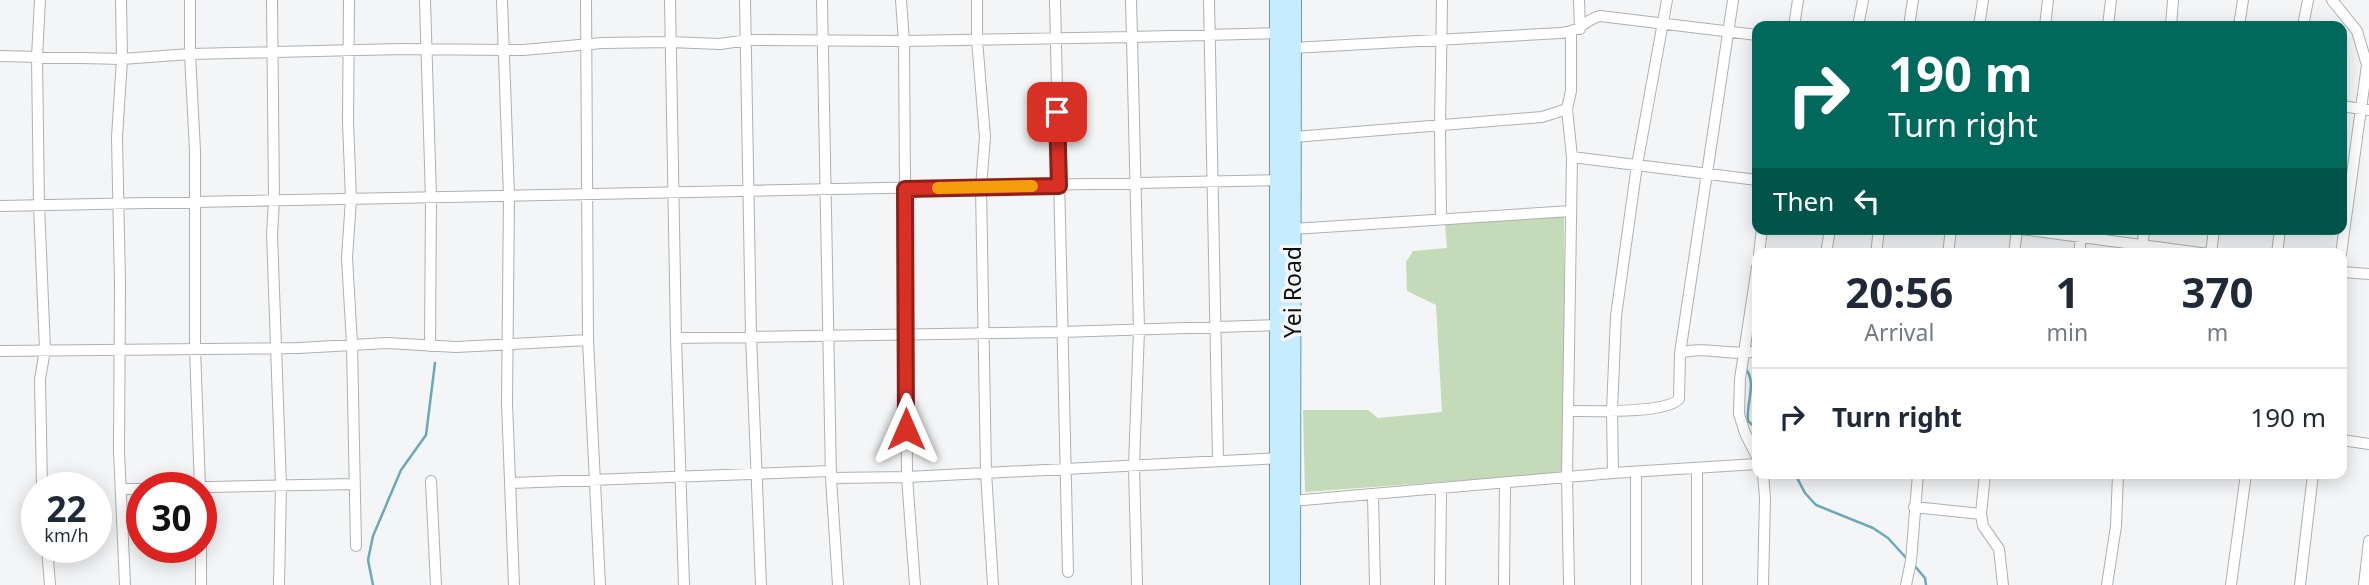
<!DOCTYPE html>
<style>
:root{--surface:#fff;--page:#f6f6f7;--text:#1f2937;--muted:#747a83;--line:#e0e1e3}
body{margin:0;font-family:"Noto Sans",sans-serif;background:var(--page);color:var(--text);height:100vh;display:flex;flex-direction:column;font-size:26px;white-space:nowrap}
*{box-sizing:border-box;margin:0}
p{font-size:23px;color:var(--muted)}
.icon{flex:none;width:38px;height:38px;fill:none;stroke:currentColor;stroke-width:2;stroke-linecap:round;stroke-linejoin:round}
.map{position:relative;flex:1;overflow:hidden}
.drawer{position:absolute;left:1752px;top:248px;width:595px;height:231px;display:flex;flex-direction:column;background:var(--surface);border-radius:14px;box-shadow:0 4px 18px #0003}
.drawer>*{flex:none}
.guide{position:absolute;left:1752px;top:21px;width:595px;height:214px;border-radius:14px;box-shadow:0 4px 18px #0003;background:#00695c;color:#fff;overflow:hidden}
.speed{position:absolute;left:21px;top:472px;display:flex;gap:14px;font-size:35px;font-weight:700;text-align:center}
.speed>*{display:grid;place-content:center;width:91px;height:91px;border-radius:50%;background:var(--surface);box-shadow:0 4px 18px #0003;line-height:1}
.speed small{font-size:18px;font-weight:400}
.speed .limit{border:10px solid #d22;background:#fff;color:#111}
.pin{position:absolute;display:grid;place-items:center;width:60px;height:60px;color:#fff;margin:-30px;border-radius:14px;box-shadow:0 4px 10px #0006}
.me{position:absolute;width:77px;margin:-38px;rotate:0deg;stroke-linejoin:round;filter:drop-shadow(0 0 5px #0008)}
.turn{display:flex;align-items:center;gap:24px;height:147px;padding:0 21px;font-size:32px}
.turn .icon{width:91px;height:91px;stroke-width:2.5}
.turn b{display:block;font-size:49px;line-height:60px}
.then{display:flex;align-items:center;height:66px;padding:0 21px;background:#0003;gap:14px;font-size:26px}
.eta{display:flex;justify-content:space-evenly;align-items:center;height:119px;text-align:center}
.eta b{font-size:42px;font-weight:700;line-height:49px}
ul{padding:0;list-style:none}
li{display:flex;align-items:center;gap:21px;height:98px;padding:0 21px;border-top:2px solid var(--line)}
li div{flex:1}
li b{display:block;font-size:26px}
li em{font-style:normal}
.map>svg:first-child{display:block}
.green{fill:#c5dab9}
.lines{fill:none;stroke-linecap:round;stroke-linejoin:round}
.stream{stroke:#6ca9b8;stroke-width:2.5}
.street-casing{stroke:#afb0b1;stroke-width:12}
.primary-casing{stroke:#6d97ab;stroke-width:18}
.street{stroke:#fff;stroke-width:10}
.primary{stroke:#c6edff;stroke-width:16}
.route-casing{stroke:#8d1f18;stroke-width:18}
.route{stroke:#d93025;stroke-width:12}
.slow{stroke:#f59e0b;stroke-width:12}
.labels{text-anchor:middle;stroke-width:7;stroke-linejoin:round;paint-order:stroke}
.street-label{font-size:23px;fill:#0d0e0e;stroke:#f4f5f6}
</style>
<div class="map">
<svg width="2369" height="585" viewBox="0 0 2369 585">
<rect width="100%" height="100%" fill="#f4f5f6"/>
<!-- green -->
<path class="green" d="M1564 215 1565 473 1305 492 1303 410H1368L1378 418 1442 412 1436 305 1407 291 1406 262 1413 251 1447 248 1445 223Z"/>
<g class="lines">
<!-- stream -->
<path class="stream" d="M1746 369C1757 384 1746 402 1748 421L1757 429
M1795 474 1805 493 1816 505 1873 528 1888 538 1908 560
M1913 564 1925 578 1926 585
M373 585 368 560 373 536 401 470 426 435 435 363"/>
<defs>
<path id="street" d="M40 0 37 57 39 205 45 350 40 379 42 488
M121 0 122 59 117 137 120 284 119 451 125 585
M190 0V54L195 151V348L200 488
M272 0 274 201 272 234 281 486 279 585
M349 0 348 122 351 199 347 258 352 344 356 546
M425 0 431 198 430 346
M502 0 509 196 507 403 514 585
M586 0 588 340 600 585
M670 0 676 338 684 585
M745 0 751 335 761 585
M822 0 831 478 838 585
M901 0 904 41 907 477 915 585
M977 0V40L985 137 981 187 986 472 993 585
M1055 0 1068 572
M1131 0 1132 37 1280 33
M1209 0 1218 460
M1579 0 1580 29
M2332 0 2357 31 2367 65 2341 254
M1794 26 1798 0
M1858 26 1863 0
M1909 26 1913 0
M1979 26 1983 0
M2045 26 2048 0
M2108 26 2111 0
M2171 26 2173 0
M2239 26 2243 0
M2303 26 2308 0
M1293 48 1561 33C1582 31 1584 20 1600 16L1757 35
M0 56 122 59 190 54 402 49 523 50 602 43 670 42 720 44 748 40 904 41 1132 37 1139 330 1134 465 1137 585
M2342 106 2368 110
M1567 109 1572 157 1567 477 1569 585
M1294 137 1542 117 1567 109 1571 91V32
M1572 157 1757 180
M0 206 1282 180
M1441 219 1440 126 1442 0
M1293 229 1571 211
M2022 229 2208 254
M1759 254 1762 229
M1826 254 1830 229
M1876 254 1879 229
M1948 254 1951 229
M2014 254 2017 229
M2079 254 2082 229
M2142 254 2144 229
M2211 254 2214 229
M2277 254 2280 229
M1757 267 1740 379 1739 414 1745 433 1757 457
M2342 272 2369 274
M676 338 1061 332 1281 325
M0 351 299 348 387 343 456 347 588 340
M1680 353 1733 0
M1569 411C1592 411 1665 414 1679 399L1680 353C1704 345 1732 357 1757 351
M2342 440 2369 444
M1636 472V585
M1613 473 1612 410 1616 316 1637 165 1667 0
M1763 474 1765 498 1763 585
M1985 474 1981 514 1983 526 1999 549 2003 585
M831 478 907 477 1281 458
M431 481 436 585
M511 483 831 471
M163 488 354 484
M121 489H142
M1373 495 1375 585
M1292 501 1613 473 1757 464
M1914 507 1981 514
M201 535V585
M47 548 50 585
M1440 585 1441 488
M1504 585 1505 483
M1697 585V468
M1906 585 1911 561 1918 474
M2107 585 2116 526 2118 474
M2231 585 2246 474
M2300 585 2313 474
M2364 585 2369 541"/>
<path id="primary" d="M1278 0V585
M1292 585 1293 0"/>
</defs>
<!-- street casing -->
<use href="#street" class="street-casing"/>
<!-- primary casing -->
<use href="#primary" class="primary-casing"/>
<!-- street -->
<use href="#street" class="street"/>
<!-- primary -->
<use href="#primary" class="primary"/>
</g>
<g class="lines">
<defs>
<path id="route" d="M906 429 905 189 1059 186 1057 112"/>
</defs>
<!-- route casing -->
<use href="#route" class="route-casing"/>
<!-- route -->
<use href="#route" class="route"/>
<!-- slow -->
<path class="slow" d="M938 188 1032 186"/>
</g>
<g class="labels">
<!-- street labels -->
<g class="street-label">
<text transform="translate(1293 292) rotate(-90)" y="8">Yei Road</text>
</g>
</g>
</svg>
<div class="speed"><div>22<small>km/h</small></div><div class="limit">30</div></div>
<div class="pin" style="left:1057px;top:112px;background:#d93025"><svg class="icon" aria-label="arrive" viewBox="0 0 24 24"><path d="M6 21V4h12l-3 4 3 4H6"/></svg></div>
<svg class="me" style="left:906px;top:429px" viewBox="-20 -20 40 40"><path d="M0-17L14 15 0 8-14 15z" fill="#d93025" stroke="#fff" stroke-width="4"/></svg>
<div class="guide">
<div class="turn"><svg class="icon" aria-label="right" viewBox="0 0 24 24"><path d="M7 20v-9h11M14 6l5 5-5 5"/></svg><div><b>190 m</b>Turn right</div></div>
<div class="then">Then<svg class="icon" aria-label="left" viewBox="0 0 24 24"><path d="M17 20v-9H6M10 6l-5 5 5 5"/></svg></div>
</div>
<section class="drawer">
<div class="eta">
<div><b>20:56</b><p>Arrival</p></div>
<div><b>1</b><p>min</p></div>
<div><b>370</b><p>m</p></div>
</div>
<ul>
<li><svg class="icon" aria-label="right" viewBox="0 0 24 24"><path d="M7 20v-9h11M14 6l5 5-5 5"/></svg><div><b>Turn right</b></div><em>190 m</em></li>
</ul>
</section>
</div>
